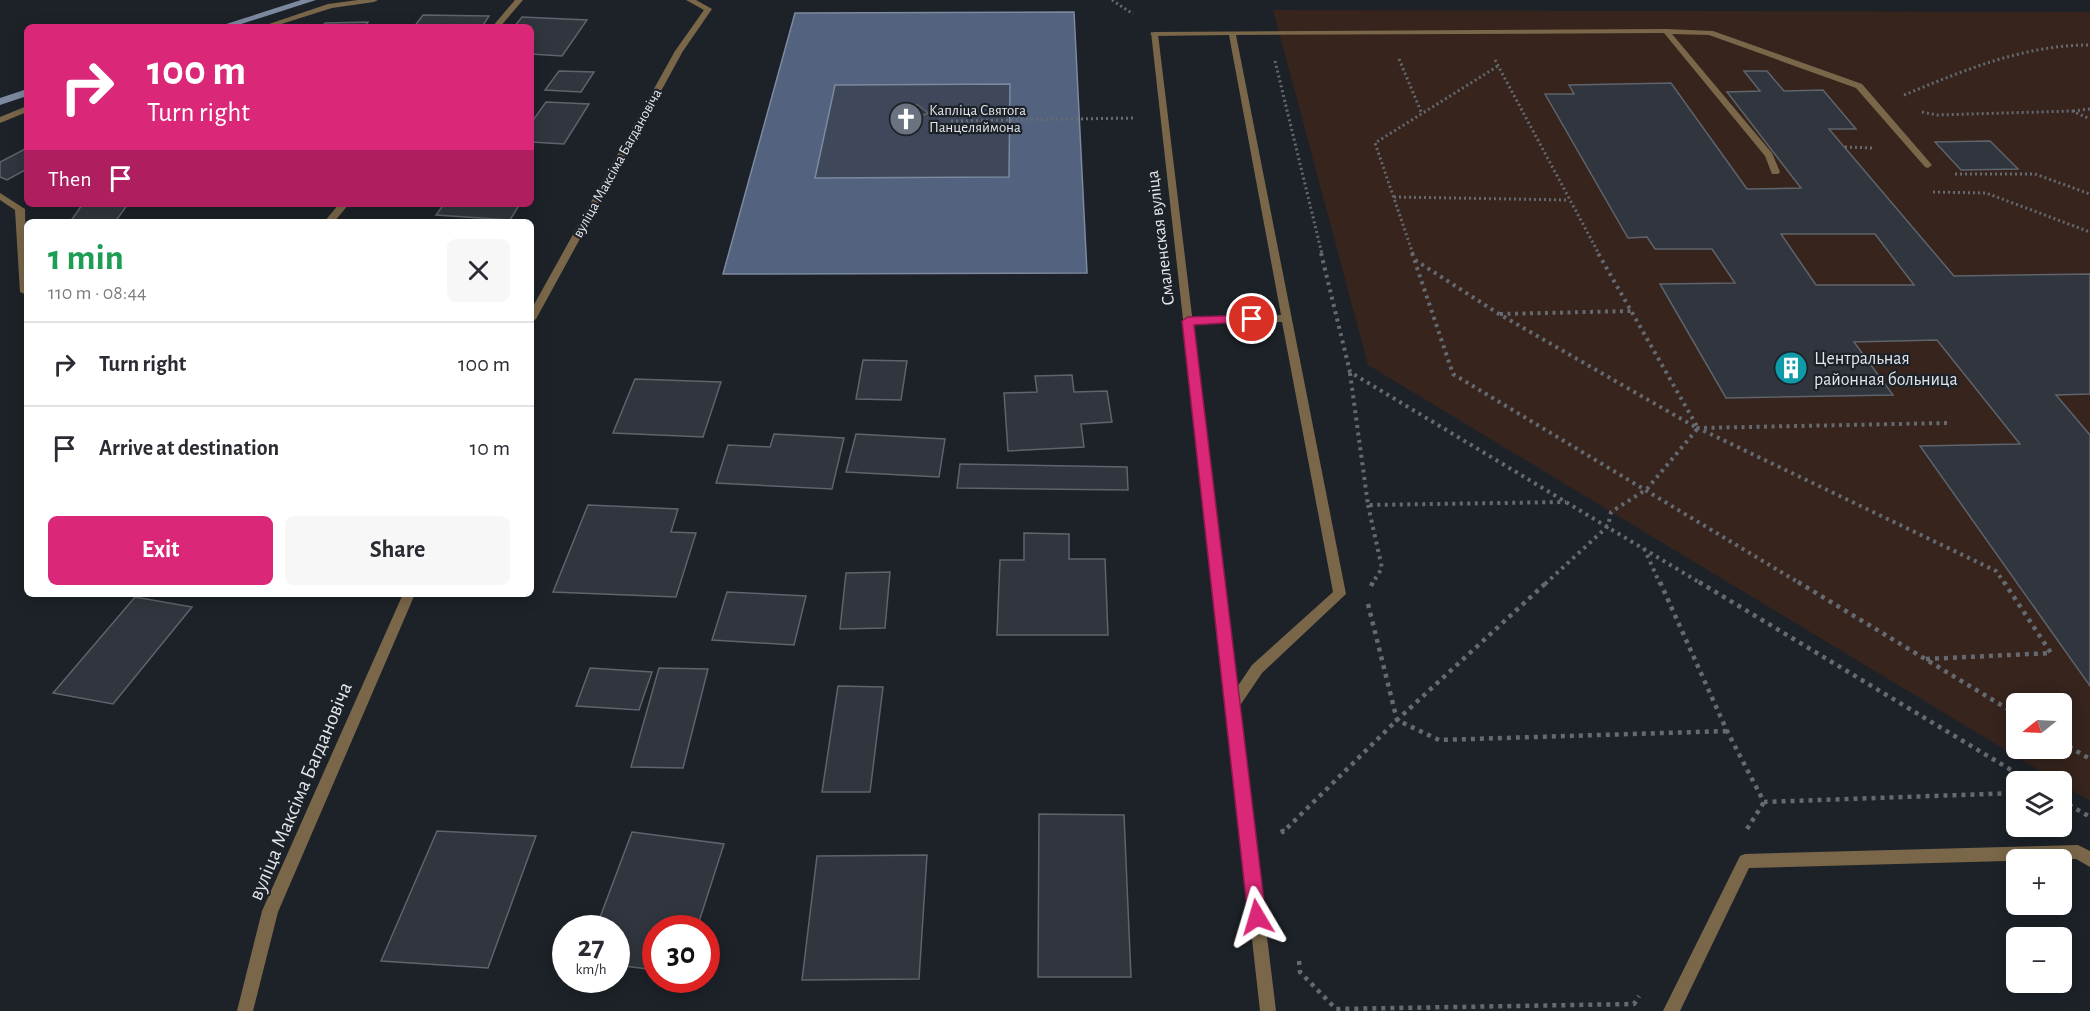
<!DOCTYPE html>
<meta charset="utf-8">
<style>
:root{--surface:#fff;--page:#f7f7f7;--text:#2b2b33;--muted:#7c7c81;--line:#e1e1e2;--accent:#db2777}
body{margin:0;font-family:"Alegreya Sans",sans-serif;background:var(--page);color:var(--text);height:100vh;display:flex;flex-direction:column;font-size:22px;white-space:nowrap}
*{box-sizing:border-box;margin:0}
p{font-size:20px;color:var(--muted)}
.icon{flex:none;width:33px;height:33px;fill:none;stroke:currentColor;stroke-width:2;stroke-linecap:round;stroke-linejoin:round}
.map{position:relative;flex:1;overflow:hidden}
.drawer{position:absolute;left:24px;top:219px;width:510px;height:378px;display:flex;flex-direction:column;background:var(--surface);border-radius:9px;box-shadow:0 3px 15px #0003}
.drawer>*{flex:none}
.top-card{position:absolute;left:24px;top:24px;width:510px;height:183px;border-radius:9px;box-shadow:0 3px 15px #0003;background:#db2777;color:#fff;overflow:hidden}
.needle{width:39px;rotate:252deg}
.controls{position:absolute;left:2006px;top:693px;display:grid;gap:12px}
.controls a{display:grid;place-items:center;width:66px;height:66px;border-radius:9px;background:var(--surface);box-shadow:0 3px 15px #0003;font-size:30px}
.speed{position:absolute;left:552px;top:915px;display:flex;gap:12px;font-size:30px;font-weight:700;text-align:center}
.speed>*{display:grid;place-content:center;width:78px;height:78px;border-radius:50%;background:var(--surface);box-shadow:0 3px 15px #0003;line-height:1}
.speed small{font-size:15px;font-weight:400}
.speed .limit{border:9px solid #d22;background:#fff;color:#111}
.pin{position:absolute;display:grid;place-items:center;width:51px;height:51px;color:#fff;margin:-26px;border:3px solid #fff;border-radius:50%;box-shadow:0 2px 6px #0007}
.me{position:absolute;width:66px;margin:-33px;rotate:353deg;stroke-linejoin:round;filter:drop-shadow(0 0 4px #0008)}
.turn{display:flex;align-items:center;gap:21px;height:126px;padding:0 24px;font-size:27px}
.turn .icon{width:78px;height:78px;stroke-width:2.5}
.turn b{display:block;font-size:42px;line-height:51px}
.then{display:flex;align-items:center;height:57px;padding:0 24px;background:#0003;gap:12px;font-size:22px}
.round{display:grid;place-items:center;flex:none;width:63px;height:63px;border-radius:9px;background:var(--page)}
.headline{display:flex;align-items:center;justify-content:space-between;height:102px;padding:0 24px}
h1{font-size:36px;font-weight:700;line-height:45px;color:#1e9e55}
.action{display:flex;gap:12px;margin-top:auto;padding:12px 24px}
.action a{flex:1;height:69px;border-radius:9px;background:var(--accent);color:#fff;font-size:24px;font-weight:700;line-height:69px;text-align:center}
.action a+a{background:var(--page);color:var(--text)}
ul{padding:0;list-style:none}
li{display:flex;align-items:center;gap:18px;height:84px;padding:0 24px;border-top:2px solid var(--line)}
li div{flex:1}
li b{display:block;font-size:22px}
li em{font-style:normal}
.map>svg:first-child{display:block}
.medical{fill:#36241d;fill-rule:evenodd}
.green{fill:#3e485a}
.water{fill:#52627f;stroke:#7d899f;stroke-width:1.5;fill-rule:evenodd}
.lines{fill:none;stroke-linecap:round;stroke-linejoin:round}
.stream{fill:#7d899f;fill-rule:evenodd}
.building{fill:#31363e;stroke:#5e636c;stroke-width:1.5;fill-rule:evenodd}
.path-far2{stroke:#656970;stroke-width:3;stroke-dasharray:2 3;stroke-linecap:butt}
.path-far1{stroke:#656970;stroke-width:4;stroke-dasharray:3 4.5;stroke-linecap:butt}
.path{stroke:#656970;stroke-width:4.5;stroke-dasharray:4 5;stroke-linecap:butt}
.lane{fill:#7a6749;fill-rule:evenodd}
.street{fill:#7a6749;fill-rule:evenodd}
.route{fill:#db2777;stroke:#8e194d;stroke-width:1.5}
.labels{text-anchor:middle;stroke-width:4.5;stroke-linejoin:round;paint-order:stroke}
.far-poi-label{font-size:15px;fill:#e2e5ea;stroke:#1d2229;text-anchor:start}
.far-street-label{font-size:15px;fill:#e2e5ea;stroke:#1d2229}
.street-label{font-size:18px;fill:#e2e5ea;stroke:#1d2229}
.poi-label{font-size:18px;fill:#e2e5ea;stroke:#1d2229;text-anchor:start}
.near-street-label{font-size:21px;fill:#e2e5ea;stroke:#1d2229}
</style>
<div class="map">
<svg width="2090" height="1011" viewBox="0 0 2090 1011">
<rect width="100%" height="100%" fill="#1d2229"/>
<!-- medical -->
<path class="medical" d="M1273 10 2090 12V801L1368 365ZM2016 704H2061V748H2016Z"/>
<!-- green -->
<path class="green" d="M1011 84 1009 177 815 178 834 85Z"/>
<!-- water -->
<path class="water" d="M1074 12 1087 273 723 274 795 13ZM1010 84 1009 177 815 178 835 85Z"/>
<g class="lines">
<!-- stream -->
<path class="stream" d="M301 0H316L232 27H217Z
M27 89V96L0 105V98Z"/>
</g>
<!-- building -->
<path class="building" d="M423 15 489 16 482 27H414Z
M522 17 587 20 562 56 531 54V27H514Z
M368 22 365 27H322L325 23Z
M559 71 594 72 581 92 545 90Z
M1744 71H1767L1784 91 1823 90 1856 129H1829L1954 276 2090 274V394L2056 395 2090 435V686L1920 446 2020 444 1937 340 1854 342 1893 395 1726 398 1660 284 1735 283 1712 249H1655L1647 237 1628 238 1545 94H1574L1569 85 1671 83 1747 189 1801 188 1727 92 1760 91ZM1781 234H1875L1914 285H1816Z
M546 102 589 104 564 144 531 142V123Z
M901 105H918L928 113 903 124 893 114Z
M1990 141 2018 169 1961 170 1935 142Z
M27 148V169L7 180 0 177V162Z
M128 204 115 222H70L82 205Z
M444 204H520L510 220 436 215Z
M863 360 907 361 901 400 856 399Z
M1072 375 1074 392 1107 391 1112 422 1081 424 1084 447 1008 451 1004 393 1037 392 1035 376Z
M635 379 721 382 703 437 613 433Z
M774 434 844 438 832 489 716 483 728 445 770 447Z
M856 434 945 439 939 477 846 472Z
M960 464 1127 467 1128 490 957 488Z
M588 505 678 509 671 532 696 533 676 597 553 592Z
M1024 533 1069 534V559H1105L1108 635H997L1000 560H1024Z
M890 572 885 628 840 629 846 573Z
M727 592 806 596 794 645 712 640Z
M135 597 192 607 113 704 53 693Z
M590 668 652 672 639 710 576 706Z
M659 668 708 669 683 768 631 767Z
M838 686 883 687 870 792H822Z
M1039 814 1124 815 1131 977H1038Z
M437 831 536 836 488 968 381 961Z
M632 832 724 844 697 928H656V970L616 965V928H596Z
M927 855 919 979 802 980 817 856Z"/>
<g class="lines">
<!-- path-far2 -->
<path class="path-far2" d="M1112 0 1133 14
M1399 59 1422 114
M1495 60 1599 254
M1275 61 1322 254
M1904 95C1965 70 2023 45 2090 45
M2073 111 2090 109
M1922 112 1937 115 2072 111 2090 119
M951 121 1136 118
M1845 147 1873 148
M1955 174H2035L2090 194
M1933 192 1986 193 2090 232
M1394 197 1568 200
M1413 254 1375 143 1498 66"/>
<!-- path-far1 -->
<path class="path-far1" d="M1321 253 1350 372 1702 584
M1412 253 1453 374 1801 584
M1415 260 1499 314 1697 428
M1500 314 1631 311
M1350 373 1368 505 1566 502
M1947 423 1698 428 1996 571 2005 584
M1368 505 1382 568 1372 584
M1644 548 1660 584
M1545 584 1608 526 1611 512 1647 489 1698 428 1598 253"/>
<!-- path -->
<path class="path" d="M1660 582 1727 731 1764 802 2016 793
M1699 582 2031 782
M1798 582 2016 714
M1371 586 1373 582
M1368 604 1397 720 1439 740 1727 731
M1926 659 2051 653 2004 582
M2061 742 2090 759
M2061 800 2090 817
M1282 829 1283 832 1397 720 1547 582
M1747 829 1764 802
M1299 961 1300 972 1336 1009 1634 1004 1639 996"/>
<!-- lane -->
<path class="lane" d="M515 0H523L500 27H492Z
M1666 29 1713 31 1862 84 1932 165 1928 168 1925 167 1856 88 1709 35 1672 34 1772 153 1780 172 1778 174H1772L1765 156 1664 33 1236 35 1346 594 1262 673 1237 710 1232 712 1227 710 1225 706 1227 702 1252 665 1333 592 1282 322 1188 324 1183 321 1188 318 1281 315 1229 35 1154 36 1150 34 1154 32Z
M0 193 25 209 27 295 20 292 15 210 0 200Z
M339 204H349L334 222H324Z
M2078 845 2090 851V867L2076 859 1749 868 1680 1011H1663L1740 856 1745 854Z"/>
<!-- street -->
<path class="street" d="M358 0H378L374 2 332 8 272 27H260L328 4Z
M686 0H696L712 9 683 51 536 319 531 322V310L675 51 704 10Z
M1151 32 1158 34 1276 1011H1260Z
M27 106V112L0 123V117Z
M403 594H415L278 912 253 1011H237L262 911Z"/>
</g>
<!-- route -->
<path class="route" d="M1252 315 1256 316V321L1194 325 1266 917 1263 923 1257 926 1250 923 1248 917 1182 321 1188 317Z"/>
<!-- icons -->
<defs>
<symbol id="church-disc" viewBox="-11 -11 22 22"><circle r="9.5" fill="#6b7280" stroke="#1d2229"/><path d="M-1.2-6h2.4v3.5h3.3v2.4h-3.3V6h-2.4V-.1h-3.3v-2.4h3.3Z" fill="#fff"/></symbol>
<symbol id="building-disc" viewBox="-11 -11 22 22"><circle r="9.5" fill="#0f9aa8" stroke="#1d2229"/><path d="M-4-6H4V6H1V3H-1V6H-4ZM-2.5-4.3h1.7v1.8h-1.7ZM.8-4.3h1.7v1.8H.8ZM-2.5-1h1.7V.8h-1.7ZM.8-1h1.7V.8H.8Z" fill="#fff"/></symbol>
</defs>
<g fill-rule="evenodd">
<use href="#church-disc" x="887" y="100" width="38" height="38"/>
<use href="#building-disc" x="1772" y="349" width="38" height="38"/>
</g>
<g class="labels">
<!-- far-poi labels -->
<g class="far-poi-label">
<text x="929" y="115">Капліца Святога<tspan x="929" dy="17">Панцеляймона</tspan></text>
</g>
<!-- far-street labels -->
<g class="far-street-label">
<text transform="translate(617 163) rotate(-61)" y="5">вуліца Максіма Багдановіча</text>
</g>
<!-- street labels -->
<g class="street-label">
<text transform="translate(1160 238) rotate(-97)" y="6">Смаленская вуліца</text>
</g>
<!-- poi labels -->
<g class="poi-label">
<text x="1814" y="364">Центральная<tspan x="1814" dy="21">районная больница</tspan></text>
</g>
<!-- near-street labels -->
<g class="near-street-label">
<text transform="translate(300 791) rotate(-67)" y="7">вуліца Максіма Багдановіча</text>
</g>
</g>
</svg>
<div class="controls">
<a><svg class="needle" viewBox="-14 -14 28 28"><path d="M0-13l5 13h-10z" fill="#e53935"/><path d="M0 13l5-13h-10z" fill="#7c7c81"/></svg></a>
<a><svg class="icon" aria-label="layers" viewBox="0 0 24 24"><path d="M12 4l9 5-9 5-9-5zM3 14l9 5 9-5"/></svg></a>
<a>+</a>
<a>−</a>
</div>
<div class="speed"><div>27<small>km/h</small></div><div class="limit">30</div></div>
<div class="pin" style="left:1252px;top:319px;background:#d93025"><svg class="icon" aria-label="arrive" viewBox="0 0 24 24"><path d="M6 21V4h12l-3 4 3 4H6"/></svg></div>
<svg class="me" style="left:1257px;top:917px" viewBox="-20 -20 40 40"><path d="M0-17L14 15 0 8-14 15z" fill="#db2777" stroke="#fff" stroke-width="4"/></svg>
<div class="top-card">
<div class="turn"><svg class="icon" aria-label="right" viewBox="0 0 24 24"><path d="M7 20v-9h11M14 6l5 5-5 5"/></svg><div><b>100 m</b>Turn right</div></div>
<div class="then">Then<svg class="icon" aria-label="arrive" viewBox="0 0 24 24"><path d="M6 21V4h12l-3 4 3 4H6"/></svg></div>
</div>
<section class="drawer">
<div class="headline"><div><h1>1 min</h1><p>110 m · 08:44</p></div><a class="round"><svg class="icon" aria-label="close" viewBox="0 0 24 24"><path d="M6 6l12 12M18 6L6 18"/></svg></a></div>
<ul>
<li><svg class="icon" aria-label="right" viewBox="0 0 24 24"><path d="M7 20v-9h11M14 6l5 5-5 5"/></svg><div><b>Turn right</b></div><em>100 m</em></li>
<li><svg class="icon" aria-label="arrive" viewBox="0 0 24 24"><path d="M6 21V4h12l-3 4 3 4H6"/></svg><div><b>Arrive at destination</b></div><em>10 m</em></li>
</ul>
<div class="action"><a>Exit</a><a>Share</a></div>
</section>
</div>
